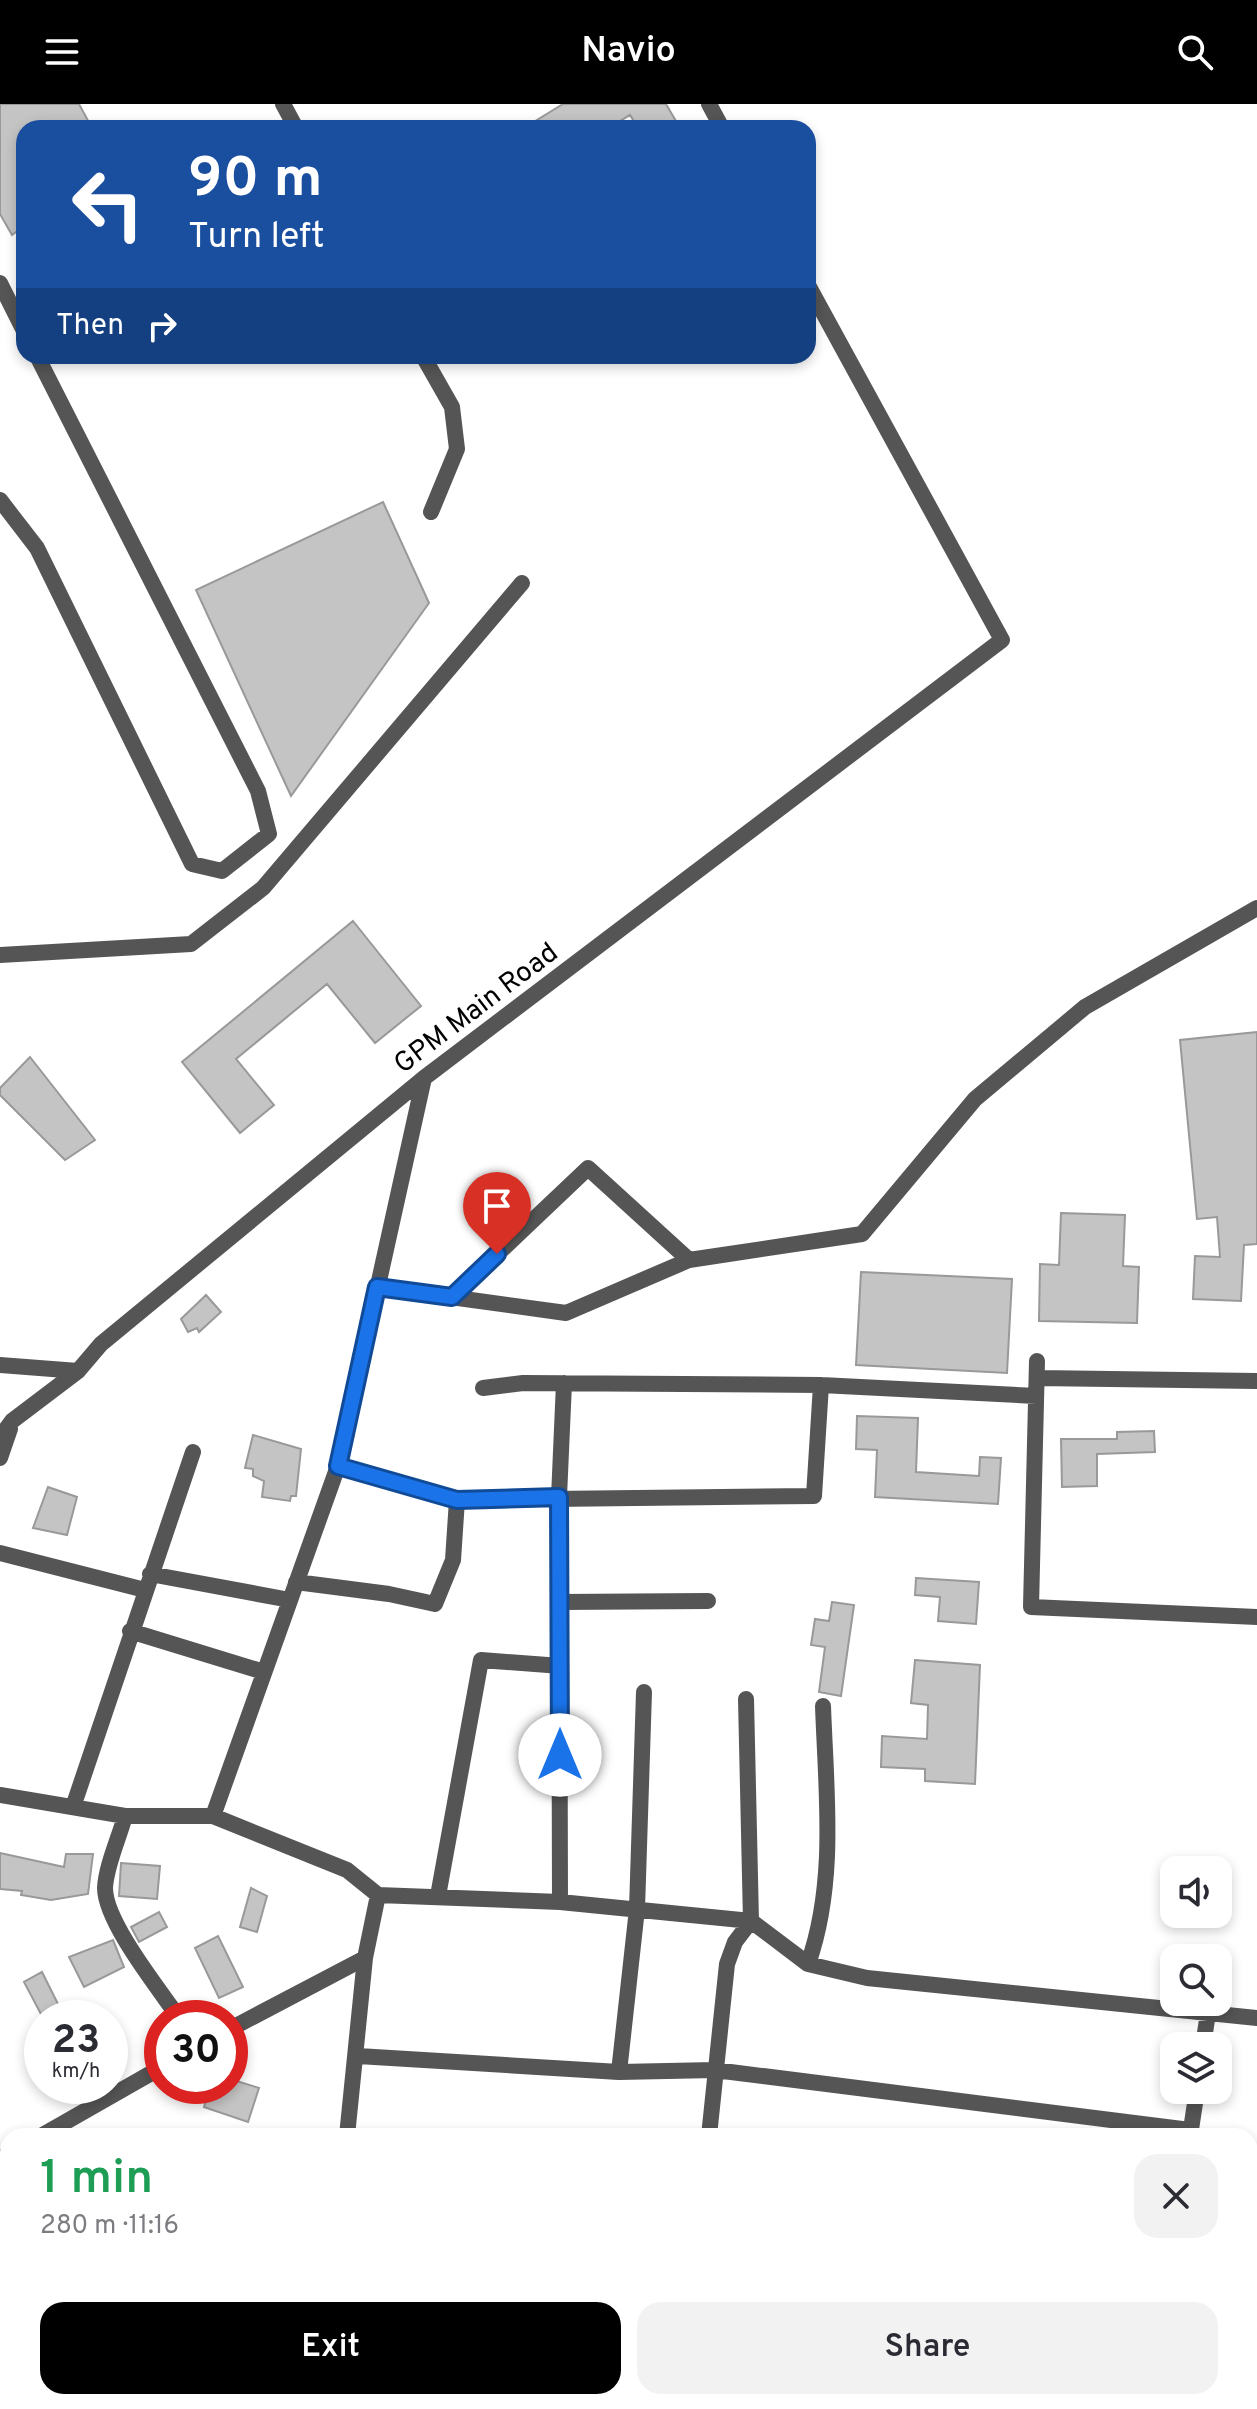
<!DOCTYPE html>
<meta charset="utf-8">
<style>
:root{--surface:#fff;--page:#f2f2f3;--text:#2b2b33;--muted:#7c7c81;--accent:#000}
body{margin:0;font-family:Overpass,sans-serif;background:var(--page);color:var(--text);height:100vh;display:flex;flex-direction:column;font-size:30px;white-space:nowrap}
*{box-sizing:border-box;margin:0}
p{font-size:26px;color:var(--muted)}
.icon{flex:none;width:44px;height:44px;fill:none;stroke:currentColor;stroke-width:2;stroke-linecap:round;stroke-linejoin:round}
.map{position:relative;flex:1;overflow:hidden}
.drawer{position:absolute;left:0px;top:2024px;width:1258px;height:282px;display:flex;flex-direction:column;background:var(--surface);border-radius:24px 24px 0 0;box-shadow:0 4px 12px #0003}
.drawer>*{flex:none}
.banner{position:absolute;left:16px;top:16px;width:800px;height:244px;border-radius:24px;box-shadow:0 4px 12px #0003;background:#1a4fa0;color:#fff;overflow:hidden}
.buttons{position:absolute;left:1160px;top:1752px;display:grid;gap:16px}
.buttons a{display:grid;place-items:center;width:72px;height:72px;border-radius:16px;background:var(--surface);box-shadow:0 4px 12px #0003;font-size:40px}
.speed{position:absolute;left:24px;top:1896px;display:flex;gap:16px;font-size:40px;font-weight:700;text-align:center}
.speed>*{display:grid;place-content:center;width:104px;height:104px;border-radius:50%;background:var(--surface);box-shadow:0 4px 12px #0003;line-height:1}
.speed small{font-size:20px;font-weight:400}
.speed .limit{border:12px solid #d22;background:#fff;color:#111}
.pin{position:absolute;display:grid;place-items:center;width:68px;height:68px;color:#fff;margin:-82px -34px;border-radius:50% 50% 50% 0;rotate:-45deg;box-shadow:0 0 8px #0007}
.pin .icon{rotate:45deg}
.me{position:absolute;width:88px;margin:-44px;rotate:0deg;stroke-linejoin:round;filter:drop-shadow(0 0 6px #0008)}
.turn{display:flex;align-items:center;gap:28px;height:168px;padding:0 40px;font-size:36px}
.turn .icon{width:104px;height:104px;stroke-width:2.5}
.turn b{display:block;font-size:56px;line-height:68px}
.then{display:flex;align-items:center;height:76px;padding:0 40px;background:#0003;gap:16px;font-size:30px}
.round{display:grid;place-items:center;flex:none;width:84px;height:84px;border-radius:24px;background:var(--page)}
.headline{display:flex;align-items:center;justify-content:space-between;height:136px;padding:0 40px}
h1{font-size:48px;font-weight:600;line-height:60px;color:#1e9e55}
.button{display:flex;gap:16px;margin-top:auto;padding:16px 40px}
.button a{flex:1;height:92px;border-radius:24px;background:var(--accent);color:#fff;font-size:32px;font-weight:600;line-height:92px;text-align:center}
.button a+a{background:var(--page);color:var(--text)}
header{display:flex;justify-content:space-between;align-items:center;height:104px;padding:0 40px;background:var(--accent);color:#fff;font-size:36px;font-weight:600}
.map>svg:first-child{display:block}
.building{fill:#c4c4c4;stroke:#999;stroke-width:2}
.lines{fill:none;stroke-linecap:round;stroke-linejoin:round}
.minor{stroke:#555;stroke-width:16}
.route-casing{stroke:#114b97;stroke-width:20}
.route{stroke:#1a73e8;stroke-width:14}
.labels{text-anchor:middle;stroke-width:8;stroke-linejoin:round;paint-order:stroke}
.street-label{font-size:28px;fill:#000;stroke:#fff}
</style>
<header><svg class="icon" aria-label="menu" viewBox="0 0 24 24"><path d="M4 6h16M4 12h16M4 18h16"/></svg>Navio<svg class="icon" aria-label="search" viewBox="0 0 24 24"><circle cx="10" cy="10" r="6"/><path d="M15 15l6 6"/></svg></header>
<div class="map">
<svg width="1257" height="2305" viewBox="0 0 1257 2305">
<rect width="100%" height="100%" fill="#fff"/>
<!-- building -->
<path class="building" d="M0 0H79L92 24H24V122L12 131 0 110Z
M563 0H666L680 24H638L630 11 609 24H524Z
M383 398 429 499 291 692 196 486Z
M353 817 421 902 375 939 327 880 236 955 274 1001 240 1029 182 958Z
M1257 928V1140L1244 1141 1241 1197 1193 1195 1195 1152 1220 1153 1217 1113 1197 1115 1180 936Z
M30 953 95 1036 65 1056 0 991V984Z
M1061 1109 1125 1111 1123 1162 1139 1163 1137 1219 1039 1217 1040 1160 1059 1161Z
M861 1168 1012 1175 1007 1269 856 1261Z
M206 1191 221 1208 199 1228 197 1224 188 1228 181 1215Z
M857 1312 918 1314 916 1368 979 1372 980 1353 1001 1354 998 1400 875 1393 877 1346 856 1345Z
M1154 1327 1155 1348 1097 1350V1382L1062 1383 1061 1335H1117V1328Z
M253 1331 301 1345 296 1392H291L290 1397 262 1393 264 1377 253 1372V1365L245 1364Z
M48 1383 77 1393 67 1431 33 1424Z
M916 1474 979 1478 976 1520 938 1517 940 1493 915 1491Z
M832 1498 854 1501 841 1592 819 1588 825 1543 811 1541 815 1515 829 1517Z
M915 1556 980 1561 975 1680 925 1677V1665L881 1663 882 1632 927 1635 928 1601 911 1599Z
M0 1749 64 1763 66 1750H93L88 1790 51 1796 21 1791 22 1787 0 1785Z
M121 1759 160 1762 157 1795 119 1792Z
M251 1784 267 1792 257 1828 240 1823Z
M159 1808 167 1823 139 1838 131 1823Z
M218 1832 243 1883 219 1894 195 1844Z
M113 1836 124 1863 84 1883 69 1853Z
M42 1868 65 1914H43L24 1878Z
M230 1975 259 1984 248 2018 204 2003 210 1982H230Z"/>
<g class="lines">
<!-- minor -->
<path class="minor" d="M283 0 296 24
M709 0 722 24
M0 179 24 227
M423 252 452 303 457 345 431 408
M0 396 37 444 192 760 222 767 269 730 258 687 37 252
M0 851 191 840 263 784 522 479
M377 1183 566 1209 689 1156
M452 1193 588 1064 689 1156 862 1130 975 995 1085 903 1257 804
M1037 1257 1031 1503 1257 1513
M0 1261 78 1267
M1037 1274 1257 1277
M821 1281 1036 1292
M0 1333 12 1317 78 1267 101 1240 424 974 1002 536 808 181
M0 1354 10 1325
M338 1362 457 1396 814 1392 821 1281 523 1279 483 1284
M0 1449 145 1486
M150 1470 290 1496
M296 1478 389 1490 435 1500 453 1456 457 1396
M559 1498 708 1497
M130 1527 264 1568
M0 1691 125 1712H213L347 1766 378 1791 365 1854 347 2032
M73 1703 193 1348
M125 1712C119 1734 106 1762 105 1784 105 1818 159 1885 179 1914
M213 1712 338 1362 424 974
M378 1791 560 1798 559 1393 564 1279
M438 1792 481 1556 561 1562
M560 1798 751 1817 808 1860 867 1874 1257 1914
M808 1860C837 1778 826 1688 823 1602
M230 1925 365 1854
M1203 1942 1208 1909
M358 1952 619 1968 637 1805 644 1588
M619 1968 715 1966 1190 2026
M41 2032 162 1963
M709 2032 727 1860 735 1838 751 1817 746 1595
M1190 2032 1197 1986
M0 2054 8 2050
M0 2196 8 2159
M1250 2295 1257 2296
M90 2305 92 2298
M315 2305 316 2298
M1156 2305 1157 2298"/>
</g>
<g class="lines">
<defs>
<path id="route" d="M497 1150 452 1193 377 1183 338 1362 457 1396 559 1393 560 1651"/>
</defs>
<!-- route casing -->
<use href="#route" class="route-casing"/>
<!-- route -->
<use href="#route" class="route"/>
</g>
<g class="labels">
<!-- street labels -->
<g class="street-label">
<text transform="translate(475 903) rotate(-37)" y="10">GPM Main Road</text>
</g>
</g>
</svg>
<div class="buttons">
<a><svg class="icon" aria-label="sound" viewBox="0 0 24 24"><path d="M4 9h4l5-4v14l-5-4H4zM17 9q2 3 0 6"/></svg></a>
<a><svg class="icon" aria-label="search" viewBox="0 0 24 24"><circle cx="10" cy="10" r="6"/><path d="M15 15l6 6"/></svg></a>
<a><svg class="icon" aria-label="layers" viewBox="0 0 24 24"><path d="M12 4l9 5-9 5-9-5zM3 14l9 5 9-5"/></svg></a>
</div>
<div class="speed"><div>23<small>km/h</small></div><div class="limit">30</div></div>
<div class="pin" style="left:497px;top:1150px;background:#d93025"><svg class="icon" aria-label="arrive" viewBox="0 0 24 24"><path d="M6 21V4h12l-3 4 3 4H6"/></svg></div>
<svg class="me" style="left:560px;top:1651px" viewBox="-20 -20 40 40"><circle r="19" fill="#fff"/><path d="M0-13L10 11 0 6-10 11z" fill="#1a73e8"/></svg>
<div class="banner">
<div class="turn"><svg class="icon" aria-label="left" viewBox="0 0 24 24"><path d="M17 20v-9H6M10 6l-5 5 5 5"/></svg><div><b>90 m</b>Turn left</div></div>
<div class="then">Then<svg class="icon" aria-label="right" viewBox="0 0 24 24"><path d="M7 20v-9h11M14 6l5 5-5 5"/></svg></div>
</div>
<section class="drawer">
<div class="headline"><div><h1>1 min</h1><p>280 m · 11:16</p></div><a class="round"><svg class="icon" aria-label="close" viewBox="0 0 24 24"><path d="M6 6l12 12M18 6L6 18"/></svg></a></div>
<div class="button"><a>Exit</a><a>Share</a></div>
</section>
</div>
